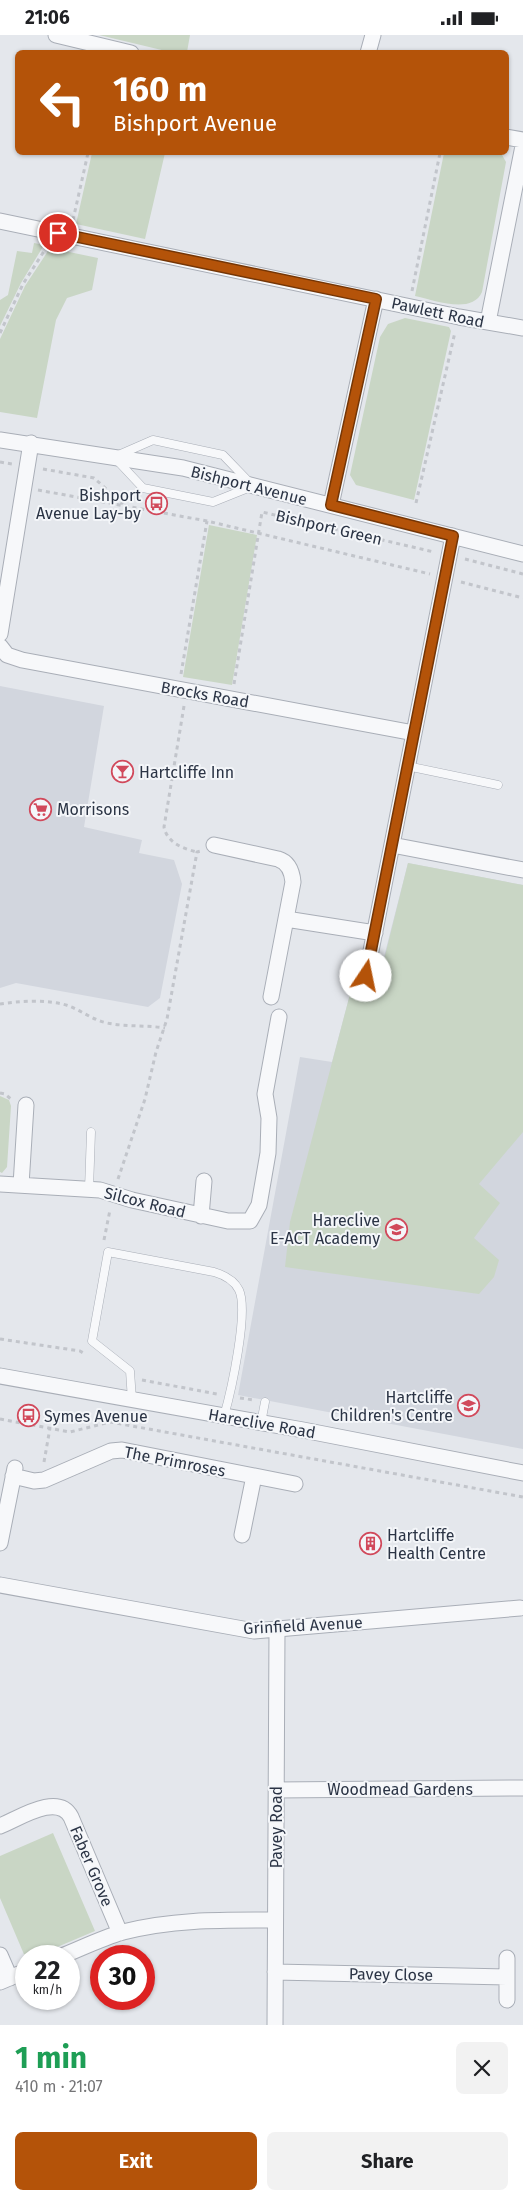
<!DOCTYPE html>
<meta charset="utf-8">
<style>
:root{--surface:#fff;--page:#f2f2f2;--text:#202124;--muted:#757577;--accent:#b45309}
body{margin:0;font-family:"Fira Sans",sans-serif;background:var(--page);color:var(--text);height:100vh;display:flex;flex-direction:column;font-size:19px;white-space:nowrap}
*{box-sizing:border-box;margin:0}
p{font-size:16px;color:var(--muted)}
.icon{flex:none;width:28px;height:28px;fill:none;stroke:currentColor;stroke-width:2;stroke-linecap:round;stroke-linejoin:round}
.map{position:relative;height:1990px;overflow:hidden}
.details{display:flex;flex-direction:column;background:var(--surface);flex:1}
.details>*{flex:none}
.banner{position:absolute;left:15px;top:15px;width:494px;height:105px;border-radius:8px;box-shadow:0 1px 4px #0004;background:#b45309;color:#fff;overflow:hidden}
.speed{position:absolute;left:15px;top:1910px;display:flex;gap:10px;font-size:25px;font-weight:700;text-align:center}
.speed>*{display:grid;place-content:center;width:65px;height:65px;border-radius:50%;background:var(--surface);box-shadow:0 1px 4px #0004;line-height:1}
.speed small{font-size:12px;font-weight:400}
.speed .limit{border:8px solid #d22;background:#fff;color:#111}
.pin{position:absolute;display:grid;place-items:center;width:42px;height:42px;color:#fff;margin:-21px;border:2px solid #fff;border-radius:50%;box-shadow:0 1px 5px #0007}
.me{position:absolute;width:55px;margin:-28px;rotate:11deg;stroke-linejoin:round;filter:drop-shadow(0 0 4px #0008)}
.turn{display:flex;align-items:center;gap:18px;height:105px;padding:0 15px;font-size:22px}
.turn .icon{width:65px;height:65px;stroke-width:2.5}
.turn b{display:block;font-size:35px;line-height:42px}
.round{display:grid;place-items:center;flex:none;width:52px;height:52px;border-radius:8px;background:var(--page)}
.head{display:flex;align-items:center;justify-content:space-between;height:85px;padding:0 15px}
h1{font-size:30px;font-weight:700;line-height:38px;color:#1e9e55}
.button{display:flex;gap:10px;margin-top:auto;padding:10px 15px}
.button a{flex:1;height:58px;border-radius:8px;background:var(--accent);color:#fff;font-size:20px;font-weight:700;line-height:58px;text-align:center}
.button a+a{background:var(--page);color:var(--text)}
.status{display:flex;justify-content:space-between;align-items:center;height:35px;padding:0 25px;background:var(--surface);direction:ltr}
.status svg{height:14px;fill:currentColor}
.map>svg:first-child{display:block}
.built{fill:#d2d6de}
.green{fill:#c9d6c5}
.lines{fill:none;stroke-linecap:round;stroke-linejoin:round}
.service-casing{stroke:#a9aeb7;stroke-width:9}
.minor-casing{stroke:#a9aeb7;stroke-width:17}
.path{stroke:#c2c5cb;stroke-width:3;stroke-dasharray:4 4;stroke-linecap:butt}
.service{stroke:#f7f8fa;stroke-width:8}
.minor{stroke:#f7f8fa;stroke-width:15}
.route-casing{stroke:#753606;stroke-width:12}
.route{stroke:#b45309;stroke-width:9}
.labels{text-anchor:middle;stroke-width:4;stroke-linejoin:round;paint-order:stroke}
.street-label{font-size:16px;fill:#2b3445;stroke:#f4f6f9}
.poi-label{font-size:16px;fill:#2b3445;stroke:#f4f6f9;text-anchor:start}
</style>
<div class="status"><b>21:06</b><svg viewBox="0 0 49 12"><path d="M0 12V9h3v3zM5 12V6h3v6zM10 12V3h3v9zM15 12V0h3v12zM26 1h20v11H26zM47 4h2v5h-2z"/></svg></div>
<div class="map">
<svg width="523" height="1990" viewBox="0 0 523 1990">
<rect width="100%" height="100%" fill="#e4e7ec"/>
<!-- built -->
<path class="built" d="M0 651 104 671 84 792 142 805 139 818 174 825 182 849 160 963 148 972 16 948 0 953Z
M408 828 523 850V1414L238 1360 300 1022 332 1027 354 944 377 949Z"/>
<!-- green -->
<path class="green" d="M99 0H190L187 17H170Z
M92 118H165L145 204 76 189Z
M444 118H501L506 127 482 257C472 280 434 265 415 261Z
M34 208 44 210 21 248 0 291V265L8 260 17 216 32 218Z
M50 213 98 223 92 255 67 263 56 285 37 383 0 377V304L25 251Z
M405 283 449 292 451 296 414 465 356 450 350 440 380 302 388 289Z
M209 490 257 500 232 650 183 642Z
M408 828 523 850V1097L479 1149 500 1168 474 1203 499 1225 494 1242 479 1259 285 1232 290 1187 354 944 378 949Z
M0 1061 9 1065 11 1071 7 1132 2 1138 0 1137Z
M53 1798 95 1896 36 1921H26V1924L0 1863V1821Z"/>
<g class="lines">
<defs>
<path id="service" d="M153 405 223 420 253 451 213 467 143 453 114 422Z
M407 731 498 750
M89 1154 91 1097
M132 1365 130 1336 92 1306 108 1217 214 1237C224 1240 234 1245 239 1255 249 1276 231 1357 224 1381
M261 1388 265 1367"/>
<path id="minor" d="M56 0 131 18
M368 18 373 0
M506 102 523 105
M0 186 459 282 523 293
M488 287 523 111
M0 405 183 433 523 519
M331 470 376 264
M0 599 31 408
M0 611 7 620 22 625 414 698
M214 810 278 824C288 827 292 836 293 847L271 962
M392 810 523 835
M286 884 375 898
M366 941 453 501
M0 1149 100 1155 132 1165 228 1186H250L259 1170 268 1118 269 1083 265 1059 279 982
M21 1150 26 1070
M201 1181 204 1146
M0 1341 303 1395 523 1438
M13 1441 34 1446 44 1445 111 1416 122 1415 295 1449
M242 1500 254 1441
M0 1508 15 1433
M0 1550 254 1596 520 1573
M276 1755 523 1753
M0 1791C18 1784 58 1757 71 1782L120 1898
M0 1920 10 1943
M62 1921C82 1913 102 1903 123 1897 173 1884 224 1885 275 1885
M507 1923V1965
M275 1937 507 1942
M0 1947 26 1936
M275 1990 277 1595"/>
</defs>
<!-- service casing -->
<use href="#service" class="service-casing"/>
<!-- minor casing -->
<use href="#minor" class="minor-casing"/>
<!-- path -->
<path class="path" d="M73 185 88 118
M412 256 440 118
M0 298 23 249 46 213
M0 427 12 429
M43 434 94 443 123 469
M38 455 207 486 430 539
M416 468 455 297
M465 524 523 539
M461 547 523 563
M181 639 207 486
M234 649 262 477 434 517
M184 671 164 792C167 808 184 814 197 817
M0 969C19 966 50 964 69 971 82 976 93 985 107 988 126 992 146 990 165 993
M0 1058 5 1059 12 1065
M118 1144 145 1064 156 1017 167 984 197 817 201 816
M104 1205 110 1175
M0 1304 80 1316 85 1319
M142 1345 217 1359
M240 1363 254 1365
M0 1384 70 1397 110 1387 523 1462
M44 1427 50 1393"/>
<!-- service -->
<use href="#service" class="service"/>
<!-- minor -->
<use href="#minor" class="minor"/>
</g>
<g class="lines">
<defs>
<path id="route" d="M58 198 376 264 331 470 453 501 366 941"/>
</defs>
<!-- route casing -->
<use href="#route" class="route-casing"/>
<!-- route -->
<use href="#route" class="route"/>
</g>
<!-- icons -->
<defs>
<symbol id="bus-ring" viewBox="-11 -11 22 22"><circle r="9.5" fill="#f4f6f9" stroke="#d1495b" stroke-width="1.5"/><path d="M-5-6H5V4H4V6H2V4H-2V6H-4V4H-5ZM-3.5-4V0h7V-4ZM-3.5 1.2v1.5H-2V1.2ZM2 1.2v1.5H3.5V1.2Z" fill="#d1495b"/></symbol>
<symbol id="bar-ring" viewBox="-11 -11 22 22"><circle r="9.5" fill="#f4f6f9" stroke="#d1495b" stroke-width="1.5"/><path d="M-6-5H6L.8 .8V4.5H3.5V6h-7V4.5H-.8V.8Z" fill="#d1495b"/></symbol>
<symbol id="supermarket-ring" viewBox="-11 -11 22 22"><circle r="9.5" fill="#f4f6f9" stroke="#d1495b" stroke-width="1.5"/><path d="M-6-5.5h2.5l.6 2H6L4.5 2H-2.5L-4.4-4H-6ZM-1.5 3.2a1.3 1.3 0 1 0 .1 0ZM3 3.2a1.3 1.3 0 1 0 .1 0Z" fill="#d1495b"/></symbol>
<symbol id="school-ring" viewBox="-11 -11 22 22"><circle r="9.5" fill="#f4f6f9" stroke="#d1495b" stroke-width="1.5"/><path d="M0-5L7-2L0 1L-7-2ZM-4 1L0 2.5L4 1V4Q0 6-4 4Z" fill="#d1495b"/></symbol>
<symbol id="building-ring" viewBox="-11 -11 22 22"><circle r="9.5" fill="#f4f6f9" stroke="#d1495b" stroke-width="1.5"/><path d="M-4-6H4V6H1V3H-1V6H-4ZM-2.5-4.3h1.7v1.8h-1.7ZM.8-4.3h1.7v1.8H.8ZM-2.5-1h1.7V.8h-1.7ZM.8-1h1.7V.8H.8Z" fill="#d1495b"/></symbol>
</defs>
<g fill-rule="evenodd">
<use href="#bus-ring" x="144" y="456" width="25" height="25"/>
<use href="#bar-ring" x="110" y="724" width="25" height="25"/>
<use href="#supermarket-ring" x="28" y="762" width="25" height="25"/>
<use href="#school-ring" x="384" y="1182" width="25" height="25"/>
<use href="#school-ring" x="456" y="1358" width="25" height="25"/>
<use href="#bus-ring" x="16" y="1368" width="25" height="25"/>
<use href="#building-ring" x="358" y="1496" width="25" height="25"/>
</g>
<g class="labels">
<!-- street labels -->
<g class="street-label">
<text transform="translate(438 277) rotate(12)" y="6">Pawlett Road</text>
<text transform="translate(249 450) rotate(14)" y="6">Bishport Avenue</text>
<text transform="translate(329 492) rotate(13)" y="6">Bishport Green</text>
<text transform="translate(205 659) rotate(10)" y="6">Brocks Road</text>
<text transform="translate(145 1167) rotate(14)" y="6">Silcox Road</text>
<text transform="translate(262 1388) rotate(10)" y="6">Hareclive Road</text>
<text transform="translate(175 1426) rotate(11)" y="6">The Primroses</text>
<text transform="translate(303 1590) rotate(-3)" y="6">Grinfield Avenue</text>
<text x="400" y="1760">Woodmead Gardens</text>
<text transform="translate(276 1792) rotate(-90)" y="6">Pavey Road</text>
<text transform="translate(92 1831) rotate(67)" y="6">Faber Grove</text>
<text transform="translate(391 1939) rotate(1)" y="6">Pavey Close</text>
</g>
<!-- poi labels -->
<g class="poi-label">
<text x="141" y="466" text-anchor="end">Bishport<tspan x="141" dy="18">Avenue Lay-by</tspan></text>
<text x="139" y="743">Hartcliffe Inn</text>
<text x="57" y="780">Morrisons</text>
<text x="380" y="1191" text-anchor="end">Hareclive<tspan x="380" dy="18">E-ACT Academy</tspan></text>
<text x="453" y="1368" text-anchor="end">Hartcliffe<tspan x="453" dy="18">Children's Centre</tspan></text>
<text x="44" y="1387">Symes Avenue</text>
<text x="387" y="1506">Hartcliffe<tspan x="387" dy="18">Health Centre</tspan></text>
</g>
</g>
</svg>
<div class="speed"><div>22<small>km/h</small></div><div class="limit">30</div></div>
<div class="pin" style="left:58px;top:198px;background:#d93025"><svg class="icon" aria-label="arrive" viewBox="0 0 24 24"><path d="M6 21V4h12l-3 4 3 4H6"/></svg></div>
<svg class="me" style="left:366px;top:941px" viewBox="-20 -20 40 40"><circle r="19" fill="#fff"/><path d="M0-13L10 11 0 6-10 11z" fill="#b45309"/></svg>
<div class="banner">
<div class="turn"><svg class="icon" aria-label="left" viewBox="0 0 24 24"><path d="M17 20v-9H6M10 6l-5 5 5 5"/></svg><div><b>160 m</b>Bishport Avenue</div></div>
</div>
</div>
<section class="details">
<div class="head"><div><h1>1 min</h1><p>410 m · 21:07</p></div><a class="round"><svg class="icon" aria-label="close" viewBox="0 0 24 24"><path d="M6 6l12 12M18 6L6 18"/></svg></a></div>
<div class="button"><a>Exit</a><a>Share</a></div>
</section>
